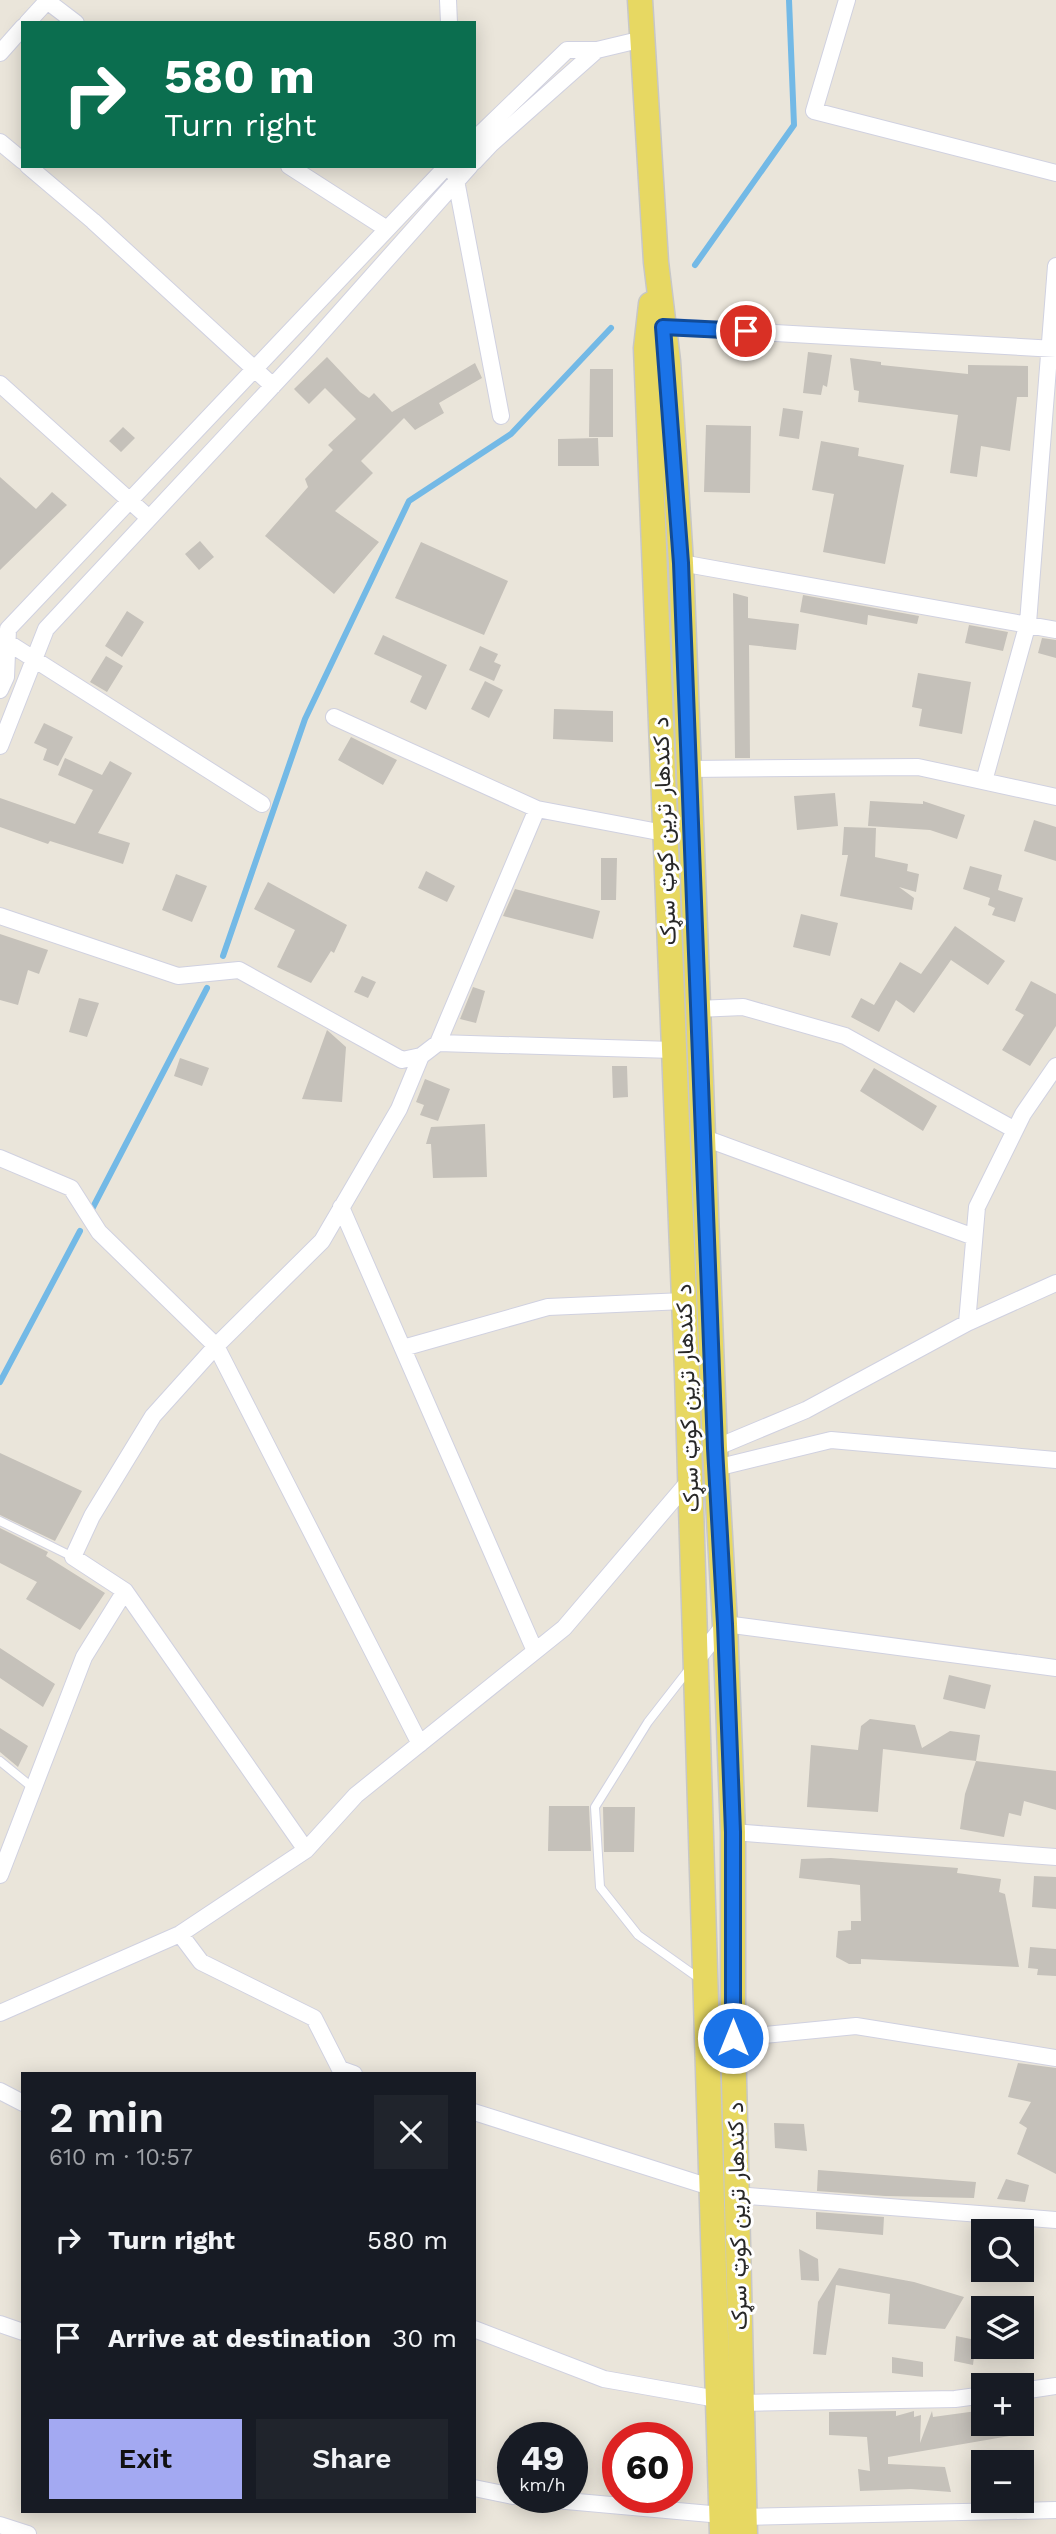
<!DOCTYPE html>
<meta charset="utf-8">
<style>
:root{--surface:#171b24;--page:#20242c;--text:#f1f3f6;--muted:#9ea1a6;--accent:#a3a9f2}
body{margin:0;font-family:"Work Sans",Vazirmatn,sans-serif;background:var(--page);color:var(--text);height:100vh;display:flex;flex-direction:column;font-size:26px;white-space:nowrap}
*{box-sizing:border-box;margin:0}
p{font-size:23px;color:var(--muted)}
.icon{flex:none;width:38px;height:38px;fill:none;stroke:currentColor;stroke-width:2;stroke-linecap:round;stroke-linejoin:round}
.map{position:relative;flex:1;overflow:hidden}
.sheet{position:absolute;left:21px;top:2072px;width:455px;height:441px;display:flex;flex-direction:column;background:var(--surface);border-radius:0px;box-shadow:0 4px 18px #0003}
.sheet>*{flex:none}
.banner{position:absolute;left:21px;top:21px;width:455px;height:147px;border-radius:0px;box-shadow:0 4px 18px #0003;background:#0b6e4f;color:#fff;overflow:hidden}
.tools{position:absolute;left:971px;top:2219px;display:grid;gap:14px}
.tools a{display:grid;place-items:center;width:63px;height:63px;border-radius:0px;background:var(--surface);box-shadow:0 4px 18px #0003;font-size:35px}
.speed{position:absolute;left:497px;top:2422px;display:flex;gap:14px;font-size:35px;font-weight:700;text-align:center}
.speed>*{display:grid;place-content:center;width:91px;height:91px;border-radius:50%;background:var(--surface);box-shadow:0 4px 18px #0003;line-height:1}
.speed small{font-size:18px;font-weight:400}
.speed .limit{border:10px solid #d22;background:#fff;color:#111}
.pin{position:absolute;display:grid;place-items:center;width:60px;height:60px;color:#fff;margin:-30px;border:4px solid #fff;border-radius:50%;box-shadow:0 2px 7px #0007}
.me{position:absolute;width:77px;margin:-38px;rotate:0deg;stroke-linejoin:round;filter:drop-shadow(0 0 5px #0008)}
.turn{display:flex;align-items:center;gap:24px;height:147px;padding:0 28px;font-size:32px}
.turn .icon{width:91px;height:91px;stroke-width:2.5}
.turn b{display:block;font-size:49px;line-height:60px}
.round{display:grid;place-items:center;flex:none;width:74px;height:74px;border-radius:0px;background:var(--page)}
.head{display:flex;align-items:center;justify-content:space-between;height:119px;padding:0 28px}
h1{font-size:42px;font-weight:600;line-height:52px}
.action{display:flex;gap:14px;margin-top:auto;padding:14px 28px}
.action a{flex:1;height:80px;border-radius:0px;background:var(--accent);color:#111;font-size:28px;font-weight:600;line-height:80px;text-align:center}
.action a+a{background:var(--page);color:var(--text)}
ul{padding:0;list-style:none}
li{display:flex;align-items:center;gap:21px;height:98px;padding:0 28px}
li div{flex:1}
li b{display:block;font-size:26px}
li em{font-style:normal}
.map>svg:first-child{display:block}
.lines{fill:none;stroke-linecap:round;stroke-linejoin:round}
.stream{stroke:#73b9e6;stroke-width:6}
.building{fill:#c5c1ba}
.lane-casing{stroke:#d0d1e0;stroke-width:10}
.street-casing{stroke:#d0d1e0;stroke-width:18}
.primary-casing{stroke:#c7c7c7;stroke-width:27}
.lane{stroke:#fff;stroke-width:8}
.street{stroke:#fff;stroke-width:16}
.primary{stroke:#e7d862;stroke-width:24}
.route-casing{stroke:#114b97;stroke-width:18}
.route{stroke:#1a73e8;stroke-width:12}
.labels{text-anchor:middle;stroke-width:6;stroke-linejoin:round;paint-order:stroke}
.street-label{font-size:23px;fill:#282828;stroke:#fff}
</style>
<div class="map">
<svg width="1056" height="2534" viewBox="0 0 1056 2534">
<rect width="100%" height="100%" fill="#eae5da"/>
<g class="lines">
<!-- stream -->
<path class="stream" d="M695 265 794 125 789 0
M223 956 305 719 409 501 511 434 611 328
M90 1213 207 988
M0 1382 80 1231"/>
</g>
<!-- building -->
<path class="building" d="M808 352 832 355 827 387 823 385 821 395 803 393Z
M327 357 360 392 369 398 374 393 392 412 475 363 482 378 439 403 444 413 415 430 404 418 361 461 373 473 335 511 379 542 334 594 265 536 308 487 305 479 333 450 328 445 356 419 325 388 309 404 294 389Z
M850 358 881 362V365L968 374V365L1028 366V397H1017L1010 451 981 446 977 477 950 473 958 415 858 402 859 391 854 390Z
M590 369H613V437H589Z
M783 408 803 411 799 439 779 436Z
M706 425 751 426 750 493 704 492Z
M123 427 135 438 121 452 109 441Z
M598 438 599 466H558V439Z
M821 441 859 448 858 456 904 465 885 564 823 552 834 494 812 490Z
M0 477 36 509 52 492 67 505 0 570Z
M200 541 214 557 199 570 185 554Z
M421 542 508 581 484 635 395 598Z
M733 593 748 597V618L799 624 796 650 749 645 750 758H735Z
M803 595 919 616 917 624 868 615 867 625 800 612Z
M127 611 144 622 122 657 105 646Z
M969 625 1008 632 1003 651 965 643Z
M383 635 447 665 426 710 410 702 422 676 374 654Z
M1042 638 1056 640V658L1038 653Z
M480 646 498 654 494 662 501 665 494 681 469 670Z
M106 656 123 666 107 692 90 682Z
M918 673 971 682 962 734 919 726 922 709 912 707Z
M485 681 503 690 489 718 471 709Z
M554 709 613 711V742L553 739Z
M44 723 73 737 58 766 43 760 47 749 34 743Z
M351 737 397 760 383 785 338 760Z
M65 758 102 775 110 761 132 773 98 833 130 843 123 864 50 841 48 844 0 827V798L75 824 93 790 58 775Z
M835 793 838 826 797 830 794 796Z
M870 801 923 804V801L965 815 957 839 930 830 868 826Z
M1034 820 1056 827V861L1024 851Z
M844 827 876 828 875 857 908 864 907 871 919 874 916 892 899 887 914 898 912 910 840 896 848 855H842Z
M601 858H617L616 900H601Z
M970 866 1002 875 998 890 1023 898 1015 922 992 915 995 908 988 905 990 898 963 889Z
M426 871 455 886 447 902 418 888Z
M176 874 207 886 192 922 162 910Z
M268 882 347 925 334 953 331 951 311 983 277 967 295 930 254 909Z
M515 889 600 911 593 939 503 916Z
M801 914 838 923 830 956 793 947Z
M955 926 1005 961 988 985 951 960 914 1013 896 1000 879 1032 851 1017 861 998 874 1005 900 962 921 974Z
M0 934 48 950 39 974 28 970 18 1005 0 1000Z
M362 976 376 982 368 998 354 992Z
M1031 981 1056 994V1026L1030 1066 1002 1050 1024 1015 1015 1010Z
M473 987 485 991 476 1023 460 1019Z
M79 998 99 1003 87 1037 69 1032Z
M327 1030 346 1047 342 1102 302 1099Z
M180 1058 209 1068 202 1086 174 1076Z
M612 1066H627L628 1097 613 1098Z
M874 1068 937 1106 923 1131 860 1091Z
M425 1079 450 1089 438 1121 420 1115 424 1105 416 1102Z
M485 1124 487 1177 433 1178 431 1144H426L431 1127Z
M0 1453 82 1491 55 1541 0 1515Z
M0 1528 48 1552 46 1556 105 1593 80 1630 26 1599 37 1582 0 1563Z
M0 1648 55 1684 43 1707 0 1678Z
M949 1675 991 1685 985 1709 943 1699Z
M870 1719 915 1725 922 1748 950 1731 980 1735 976 1761 883 1749 878 1812 807 1807 811 1745 858 1750 861 1726Z
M0 1728 28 1746 18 1767 0 1752Z
M976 1761 1056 1771V1810L1024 1801 1021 1816 1009 1813 1004 1837 960 1829 965 1794Z
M549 1806H589L591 1851H548Z
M603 1807H635L634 1852H604Z
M831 1858 958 1868 957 1873 1001 1879 999 1892 1005 1894 1019 1967 861 1959V1964H849L836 1957 838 1931 851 1930V1921H861L860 1885 799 1878 801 1859Z
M1034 1876 1056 1877V1909L1032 1907Z
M1030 1947 1056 1949V1976L1037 1975 1038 1969 1028 1968Z
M1018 2063 1056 2068V2174L1017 2154 1027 2128 1019 2123 1031 2102 1008 2097Z
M774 2123 804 2124 807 2151 775 2148Z
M818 2170 976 2182 974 2198 885 2196 817 2191Z
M1006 2179 1029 2185 1025 2202 997 2199Z
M816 2212 884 2217 883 2235 816 2229Z
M799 2249 818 2259 819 2281 801 2280Z
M839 2268 914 2282 964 2297 945 2329 888 2324 890 2294 836 2285 826 2355 813 2354 818 2302Z
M956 2336 976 2340 973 2365 954 2361Z
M892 2357 923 2362V2377L892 2373Z
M984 2410V2424H1032L1033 2432 888 2457V2464L945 2467 951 2492 911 2489 860 2491 858 2469 870 2471 867 2437 829 2435V2412L896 2411V2416L914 2411V2417L921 2415 920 2443 932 2411 933 2417Z"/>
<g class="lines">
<defs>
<path id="lane" d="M0 1521 73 1557
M690 1668 648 1722 595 1807 600 1887 638 1935 700 1979
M0 1761 33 1788"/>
<path id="street" d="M448 0 449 23
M847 0 814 111 1056 173
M47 1 76 23
M27 23 48 0
M0 53 23 27
M474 140 567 50H597L643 39
M0 142 23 161
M474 162 491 144 597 50
M28 166 93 221 273 386
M289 166 387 229
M455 175 501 416
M654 326 1056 349
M0 384 149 518
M681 563 1056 630
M3 636 7 642 262 804
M0 690 6 677 8 629 447 166
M334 717 537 809 664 833
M0 746 46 629 309 347 470 166
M687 769 918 767 1056 797
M984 781 1028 623 1056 266
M0 916 178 976 239 970 402 1060 421 1056 438 1043 673 1050
M697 1009 743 1007 845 1036 1015 1130
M438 1043 537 809
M702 1137 974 1237
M0 1158 71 1188 99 1232 216 1346 420 1744
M341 1207 535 1651
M967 1323 977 1207 1023 1114 1056 1066
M403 1348 548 1307 684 1301
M715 1448 806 1410 967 1323 1056 1283
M716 1468 831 1440 1056 1460
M696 1661 725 1624 1056 1668
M733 1832 1056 1857
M306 1850 125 1591 73 1557 92 1516 153 1416 216 1346 322 1241 399 1109 421 1056
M0 1875 84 1657 125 1591
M180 1934 201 1962 314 2018 340 2069 354 2074
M0 2013 180 1934 306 1850 356 1795 564 1628 690 1480
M733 2038 856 2026 1056 2058
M0 2091 23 2103
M474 2112 710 2187
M736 2195 1056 2220
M0 2324 23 2332
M474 2329 604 2379 717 2399
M1022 2391 1056 2386
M741 2403 955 2399 984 2395
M474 2488 513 2496
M522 2497 744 2517 1056 2510
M0 2525 28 2534"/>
<path id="primary" d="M640 0 656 262 668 361 681 563 715 1448 725 1624 733 1832V2038L745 2534
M651 304 646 348 687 1373 722 2534"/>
</defs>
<!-- lane casing -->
<use href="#lane" class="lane-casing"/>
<!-- street casing -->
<use href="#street" class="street-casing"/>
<!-- primary casing -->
<use href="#primary" class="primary-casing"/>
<!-- lane -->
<use href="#lane" class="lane"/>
<!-- street -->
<use href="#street" class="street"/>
<!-- primary -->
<use href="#primary" class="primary"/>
</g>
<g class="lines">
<defs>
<path id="route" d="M733 2038V1832L725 1624 715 1448 681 563 663 327 746 331"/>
</defs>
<!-- route casing -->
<use href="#route" class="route-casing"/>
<!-- route -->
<use href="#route" class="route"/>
</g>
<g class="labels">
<!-- street labels -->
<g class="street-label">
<text transform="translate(664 831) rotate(-92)" y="8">د کندهار ترين کوټ سړک</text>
<text transform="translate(687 1398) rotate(-92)" y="8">د کندهار ترين کوټ سړک</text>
<text transform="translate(737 2216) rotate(-91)" y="8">د کندهار ترين کوټ سړک</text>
</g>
</g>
</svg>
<div class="tools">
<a><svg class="icon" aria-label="search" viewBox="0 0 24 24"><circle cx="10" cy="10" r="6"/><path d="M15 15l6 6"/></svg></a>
<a><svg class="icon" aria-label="layers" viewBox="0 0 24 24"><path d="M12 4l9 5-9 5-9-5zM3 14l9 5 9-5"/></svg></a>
<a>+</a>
<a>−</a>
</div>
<div class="speed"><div>49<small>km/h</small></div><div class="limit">60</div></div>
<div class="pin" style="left:746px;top:331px;background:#d93025"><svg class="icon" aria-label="arrive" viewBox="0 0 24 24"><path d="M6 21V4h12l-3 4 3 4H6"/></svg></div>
<svg class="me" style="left:733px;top:2038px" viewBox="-20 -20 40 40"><circle r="17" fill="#1a73e8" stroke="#fff" stroke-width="3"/><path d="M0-11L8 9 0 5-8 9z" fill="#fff"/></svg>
<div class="banner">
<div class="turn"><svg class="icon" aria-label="right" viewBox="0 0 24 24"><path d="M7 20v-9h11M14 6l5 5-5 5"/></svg><div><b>580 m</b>Turn right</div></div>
</div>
<section class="sheet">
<div class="head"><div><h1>2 min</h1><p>610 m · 10:57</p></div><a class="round"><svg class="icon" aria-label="close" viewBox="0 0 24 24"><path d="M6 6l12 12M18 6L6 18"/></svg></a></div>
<ul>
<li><svg class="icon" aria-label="right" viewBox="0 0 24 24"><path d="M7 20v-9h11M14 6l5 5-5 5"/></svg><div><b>Turn right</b></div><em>580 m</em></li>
<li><svg class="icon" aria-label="arrive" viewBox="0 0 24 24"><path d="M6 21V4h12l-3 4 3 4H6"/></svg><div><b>Arrive at destination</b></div><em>30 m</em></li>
</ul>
<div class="action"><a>Exit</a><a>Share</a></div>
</section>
</div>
